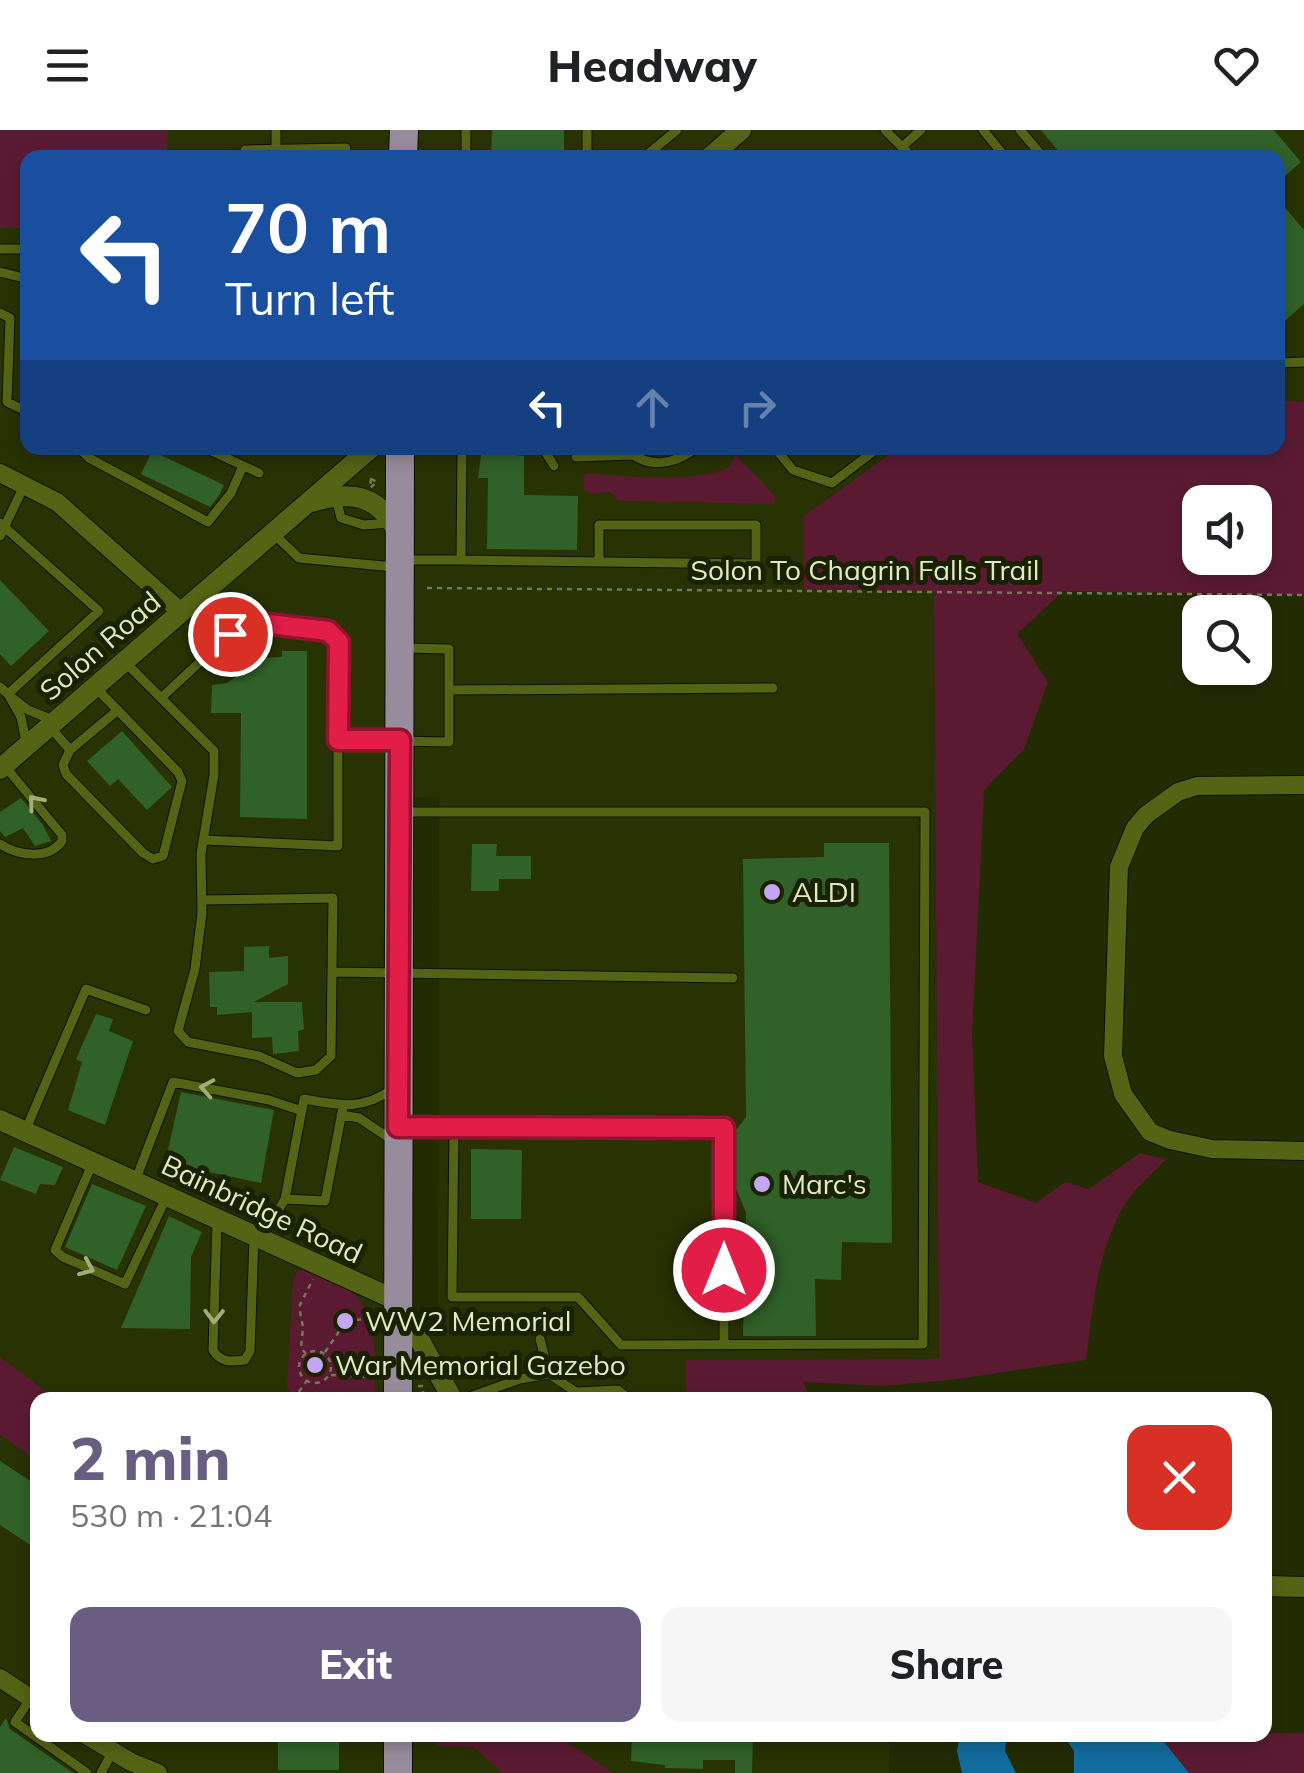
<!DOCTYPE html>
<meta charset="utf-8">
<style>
:root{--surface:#fff;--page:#f6f6f6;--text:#202124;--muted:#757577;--accent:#695d81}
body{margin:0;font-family:Mulish,sans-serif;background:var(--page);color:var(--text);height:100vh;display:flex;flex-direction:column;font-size:38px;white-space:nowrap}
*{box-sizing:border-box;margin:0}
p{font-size:32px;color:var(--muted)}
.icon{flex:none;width:55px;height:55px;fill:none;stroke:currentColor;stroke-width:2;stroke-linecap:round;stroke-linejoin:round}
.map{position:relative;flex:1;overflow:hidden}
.side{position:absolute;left:30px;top:1262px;width:1242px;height:350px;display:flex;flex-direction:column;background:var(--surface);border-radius:20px;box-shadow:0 5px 15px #0003}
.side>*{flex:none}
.banner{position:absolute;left:20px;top:20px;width:1265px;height:305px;border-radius:20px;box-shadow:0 5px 15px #0003;background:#1a4fa0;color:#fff;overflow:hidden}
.controls{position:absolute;left:1182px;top:355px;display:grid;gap:20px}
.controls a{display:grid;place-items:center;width:90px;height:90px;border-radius:20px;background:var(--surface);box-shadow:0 5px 15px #0003;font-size:50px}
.pin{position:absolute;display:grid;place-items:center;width:85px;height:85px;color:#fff;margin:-42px;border:5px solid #fff;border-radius:50%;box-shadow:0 2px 10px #0007}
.me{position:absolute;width:110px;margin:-55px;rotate:0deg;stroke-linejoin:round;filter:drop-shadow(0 0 8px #0008)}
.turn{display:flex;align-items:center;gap:35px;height:210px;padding:0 40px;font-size:45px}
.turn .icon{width:130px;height:130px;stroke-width:2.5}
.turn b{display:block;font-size:70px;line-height:85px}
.lanes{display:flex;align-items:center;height:95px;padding:0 40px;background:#0003;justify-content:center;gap:50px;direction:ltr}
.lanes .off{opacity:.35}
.round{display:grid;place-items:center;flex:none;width:105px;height:105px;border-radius:20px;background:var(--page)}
.overview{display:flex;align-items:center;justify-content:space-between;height:170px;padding:0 40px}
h1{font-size:60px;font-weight:800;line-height:75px;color:var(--accent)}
.button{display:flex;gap:20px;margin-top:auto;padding:20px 40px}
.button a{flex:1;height:115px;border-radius:20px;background:var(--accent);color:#fff;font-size:40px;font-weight:800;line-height:115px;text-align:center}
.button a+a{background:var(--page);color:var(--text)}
header{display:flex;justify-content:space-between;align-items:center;height:130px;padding:0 40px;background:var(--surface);font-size:45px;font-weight:800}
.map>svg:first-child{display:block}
.built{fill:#283203;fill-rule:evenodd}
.green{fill:#5a1b32;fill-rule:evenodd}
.water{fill:#126c9e}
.building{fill:#306128}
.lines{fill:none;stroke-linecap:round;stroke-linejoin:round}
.service-casing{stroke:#0d1200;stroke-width:11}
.minor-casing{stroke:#0d1200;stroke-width:20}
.tertiary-casing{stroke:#0d1200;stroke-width:22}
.primary-casing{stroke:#0d1200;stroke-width:30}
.path{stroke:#717a53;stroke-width:2.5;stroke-dasharray:5 5;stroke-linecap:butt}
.service{stroke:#546415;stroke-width:9}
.minor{stroke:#546415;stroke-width:18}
.tertiary{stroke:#546415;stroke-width:20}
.primary{stroke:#978c9b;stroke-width:28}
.oneway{stroke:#a1ae76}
.route-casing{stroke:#92132f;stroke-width:25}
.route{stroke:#e11d48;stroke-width:18}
.poi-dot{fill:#c3a7f2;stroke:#192100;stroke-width:4}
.labels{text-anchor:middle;stroke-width:10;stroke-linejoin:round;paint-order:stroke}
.street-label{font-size:28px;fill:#e0ebc5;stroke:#192100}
.poi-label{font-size:28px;fill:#e0ebc5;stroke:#192100;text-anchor:start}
</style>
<header><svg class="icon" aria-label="menu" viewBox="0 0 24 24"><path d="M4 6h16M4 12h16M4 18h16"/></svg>Headway<svg class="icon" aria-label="heart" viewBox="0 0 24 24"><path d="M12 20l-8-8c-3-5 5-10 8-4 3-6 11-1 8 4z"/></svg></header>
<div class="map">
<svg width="1304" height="1643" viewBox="0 0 1304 1643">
<rect width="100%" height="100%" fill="#232b03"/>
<!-- built -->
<path class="built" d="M0 0H1304V272L1278 270V28H28V318H898L804 386V458L934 460 939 1230H687L686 1270H38V1605H889V1643H0ZM400 667 439 668 438 1179 399 1178Z"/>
<!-- green -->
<path class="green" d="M0 0H168L167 27 28 28 27 98H0Z
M1278 270 1304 272V465L1063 461 1017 504 1048 552 1024 619 984 660 972 905 978 1052 1036 1073 1065 1052 1089 1059 1140 1023 1166 1029C1153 1043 1138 1055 1128 1070 1097 1116 1093 1176 1086 1230L950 1250 882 1256 803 1252 811 1270H686V1230L939 1229 934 461 804 459V386L898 318H1278ZM1200 372H1255V428H1200Z
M735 324 775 366 774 374 619 371 610 362 591 364 584 359 583 346 588 343C635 347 684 354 729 338Z
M305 1140C318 1145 338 1150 349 1159 381 1186 374 1232 375 1270H300L287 1259 293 1151 297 1142Z
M0 1227 57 1270H38L37 1330 0 1305Z
M1304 1603V1643H1189L1163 1611 1168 1605Z
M435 1605H557L613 1643H502L474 1617 437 1616Z"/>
<!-- water -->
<path class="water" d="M960 1605H1007L1005 1621 1016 1643H962L957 1621Z
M1063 1605H1168L1164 1612 1189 1643H1074V1621Z"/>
<!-- building -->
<path class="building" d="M492 0H564V28H491Z
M1041 0H1274L1301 32 1278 52V28H1064Z
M1278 69 1304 100V174L1278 197Z
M482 318H512L514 325 524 326V365L578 366 577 420 487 419 488 348H478Z
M152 321 224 355 220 364 210 377 141 344Z
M0 450 49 501 11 536 0 524Z
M282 521H307V689L240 687 241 583H211L212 555 227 553 242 542 241 529 282 527Z
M122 601 172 657 147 680 118 649 110 656 87 631Z
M21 668 43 695 51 711 35 716 23 698 5 707 0 701V682Z
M824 713H889L892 1113 842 1112 841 1150 815 1149 816 1206H743L746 1083 732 1048 733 1004 746 987 743 729 824 727Z
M472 714H497L496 726H531V749H499V761H471Z
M269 816V828L288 826V854L254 872H302L304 899 298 901 299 921 273 924 272 907 252 908V882L217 885V877H210L209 842 244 841V817Z
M96 884 113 889 109 901 133 911 105 995 68 980 82 932 76 929Z
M181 962 274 980 261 1053 165 1033Z
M14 1017 63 1037 55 1055 40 1054 36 1064 0 1050Z
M471 1019 522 1020 521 1089H471Z
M92 1054 146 1076 117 1140 65 1117Z
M169 1086 202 1102 191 1127 190 1199 121 1198Z
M0 1331 38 1356V1420L0 1395Z
M6 1588 10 1599 73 1643H0V1597Z
M305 1605H339V1640H278V1606Z
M632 1605H753L752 1643H735V1630H703V1639L665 1638V1635L631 1631Z"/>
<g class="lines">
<defs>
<path id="service" d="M885 0 913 28
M983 0 1006 28
M1020 0 1044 28
M903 16 921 0
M276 20V0
M245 28V20L346 18V28
M466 28V0
M587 28V0
M643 28 677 0
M0 119H28
M0 142 28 149
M0 183 10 188 7 272 28 282
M1278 233 1304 232
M79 318 89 328 208 392 231 363 243 336
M205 318 259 343
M543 318 554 336
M625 318C646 339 673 336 696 318
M775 318 793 340 832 353 878 318
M576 327 632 325 641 318
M336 368 341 388 364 395 389 393
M0 393 99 481 8 564 0 557
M275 405 299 428 394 437
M0 406 24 356
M406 430H461L462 318
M461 430 756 434V395H599V431
M126 533 214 621V645L201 724 202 783 195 839 178 901 188 912 259 926 297 943 316 940 331 926 332 842 733 848
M449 560 773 558
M8 564 21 587 26 612
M161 568 230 504 252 491 328 501 339 512 338 610 449 612V519L406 518
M14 569 28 580 53 590
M51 598 70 620 63 635 66 644 143 723 153 729 163 726 182 651 178 642 95 557
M70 620 118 580
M402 682H925L923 1214 621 1215 578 1167H452L454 997
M203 710 338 716V610
M0 714C18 726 49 730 62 711V705L4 635
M202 770 333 768 332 842
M341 985 359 988 392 1010
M401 997 724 998V1214
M26 999 86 859 146 880
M93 1032 55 1120 63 1127 125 1154 167 1066
M136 1049 173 952 269 970 302 981
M285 1069 325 1071 343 977
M217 1092 213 1220C221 1233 231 1232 245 1230L250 1221 254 1108
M262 1107 285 1069 304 969C338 975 363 981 392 959
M540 1209 549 1244 576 1262 578 1270
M576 1262 618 1260 631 1270
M461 1270 520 1249 549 1244
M30 1569 15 1592 87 1643
M101 1643 113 1621"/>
<path id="minor" d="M0 343 57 372 181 482
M1304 655 1197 656 1178 662 1146 685 1135 698 1119 737 1113 926 1123 964 1150 1002 1170 1010 1212 1019 1304 1021
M0 1548 38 1573
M86 1605 131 1632 158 1643"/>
<path id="tertiary" d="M709 28 741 0
M312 372C352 360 379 365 399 404
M0 639 371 318
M0 990 398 1171 453 1270
M1265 1456 1304 1457"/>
<path id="primary" d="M403 28 404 0
M398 1270 400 318
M398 1605V1643"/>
</defs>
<!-- service casing -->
<use href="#service" class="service-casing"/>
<!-- minor casing -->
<use href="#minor" class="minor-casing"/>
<!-- tertiary casing -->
<use href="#tertiary" class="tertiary-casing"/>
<!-- primary casing -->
<use href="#primary" class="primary-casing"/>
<!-- path -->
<path class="path" d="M371 349 377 352 370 358Z
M427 458 1304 465
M336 1191a9 9 0 1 1 18 0a9 9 0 1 1-18 0Z
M356 1190 364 1189
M299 1237a16 16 0 1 1 32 0a16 16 0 1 1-32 0Z
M325 1222 340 1200
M306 1224 301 1218 303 1197 299 1177 313 1149
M331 1245 370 1247
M418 1256H423V1270
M293 1270 306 1252"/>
<!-- service -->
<use href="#service" class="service"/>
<!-- minor -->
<use href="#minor" class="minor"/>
<!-- tertiary -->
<use href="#tertiary" class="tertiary"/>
<!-- primary -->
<use href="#primary" class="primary"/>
</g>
<!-- one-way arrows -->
<defs><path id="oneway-chevron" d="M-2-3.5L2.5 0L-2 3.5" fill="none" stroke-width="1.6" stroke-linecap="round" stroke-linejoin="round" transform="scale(2.5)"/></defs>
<g class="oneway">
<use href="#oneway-chevron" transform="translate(35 672) rotate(-130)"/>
<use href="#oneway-chevron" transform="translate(207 958) rotate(-170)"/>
<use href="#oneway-chevron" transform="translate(87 1138) rotate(23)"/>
<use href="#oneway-chevron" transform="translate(214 1186) rotate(91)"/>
</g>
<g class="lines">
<defs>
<path id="route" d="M230 504 252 492 328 501 339 512 338 610H400L398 997 724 998V1140"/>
</defs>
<!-- route casing -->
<use href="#route" class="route-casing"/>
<!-- route -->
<use href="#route" class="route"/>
</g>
<!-- markers -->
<g class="poi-dot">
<circle cx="772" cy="762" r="10"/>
<circle cx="762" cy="1054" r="10"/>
<circle cx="345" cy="1191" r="10"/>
<circle cx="315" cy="1235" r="10"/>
</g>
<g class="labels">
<!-- street labels -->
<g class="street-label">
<text x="865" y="450">Solon To Chagrin Falls Trail</text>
<text transform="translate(100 516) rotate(-41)" y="10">Solon Road</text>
<text transform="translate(262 1079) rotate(25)" y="10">Bainbridge Road</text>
</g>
<!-- poi labels -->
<g class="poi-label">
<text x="792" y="772">ALDI</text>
<text x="782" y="1064">Marc's</text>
<text x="365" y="1201">WW2 Memorial</text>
<text x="335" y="1245">War Memorial Gazebo</text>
</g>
</g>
</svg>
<div class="controls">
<a><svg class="icon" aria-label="sound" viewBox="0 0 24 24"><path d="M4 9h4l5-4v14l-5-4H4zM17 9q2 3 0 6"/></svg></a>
<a><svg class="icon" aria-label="search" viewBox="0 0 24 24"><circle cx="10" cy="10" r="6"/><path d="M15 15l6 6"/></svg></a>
</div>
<div class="pin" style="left:230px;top:504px;background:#d93025"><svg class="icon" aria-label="arrive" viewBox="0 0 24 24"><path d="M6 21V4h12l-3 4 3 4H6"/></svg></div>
<svg class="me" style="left:724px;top:1140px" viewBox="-20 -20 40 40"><circle r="17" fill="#e11d48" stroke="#fff" stroke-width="3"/><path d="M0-11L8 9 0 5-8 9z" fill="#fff"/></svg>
<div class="banner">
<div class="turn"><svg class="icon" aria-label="left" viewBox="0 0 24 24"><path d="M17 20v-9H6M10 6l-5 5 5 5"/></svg><div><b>70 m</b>Turn left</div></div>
<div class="lanes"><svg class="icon" aria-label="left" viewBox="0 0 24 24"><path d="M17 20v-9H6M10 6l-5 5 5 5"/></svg><svg class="icon off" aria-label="ahead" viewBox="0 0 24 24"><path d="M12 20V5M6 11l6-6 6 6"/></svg><svg class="icon off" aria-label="right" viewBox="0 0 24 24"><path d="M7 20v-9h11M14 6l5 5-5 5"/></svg></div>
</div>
<section class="side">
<div class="overview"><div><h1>2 min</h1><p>530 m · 21:04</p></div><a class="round" style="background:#d93025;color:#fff"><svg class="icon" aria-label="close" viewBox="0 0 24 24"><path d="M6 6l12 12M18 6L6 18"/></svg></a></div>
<div class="button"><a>Exit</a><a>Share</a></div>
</section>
</div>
